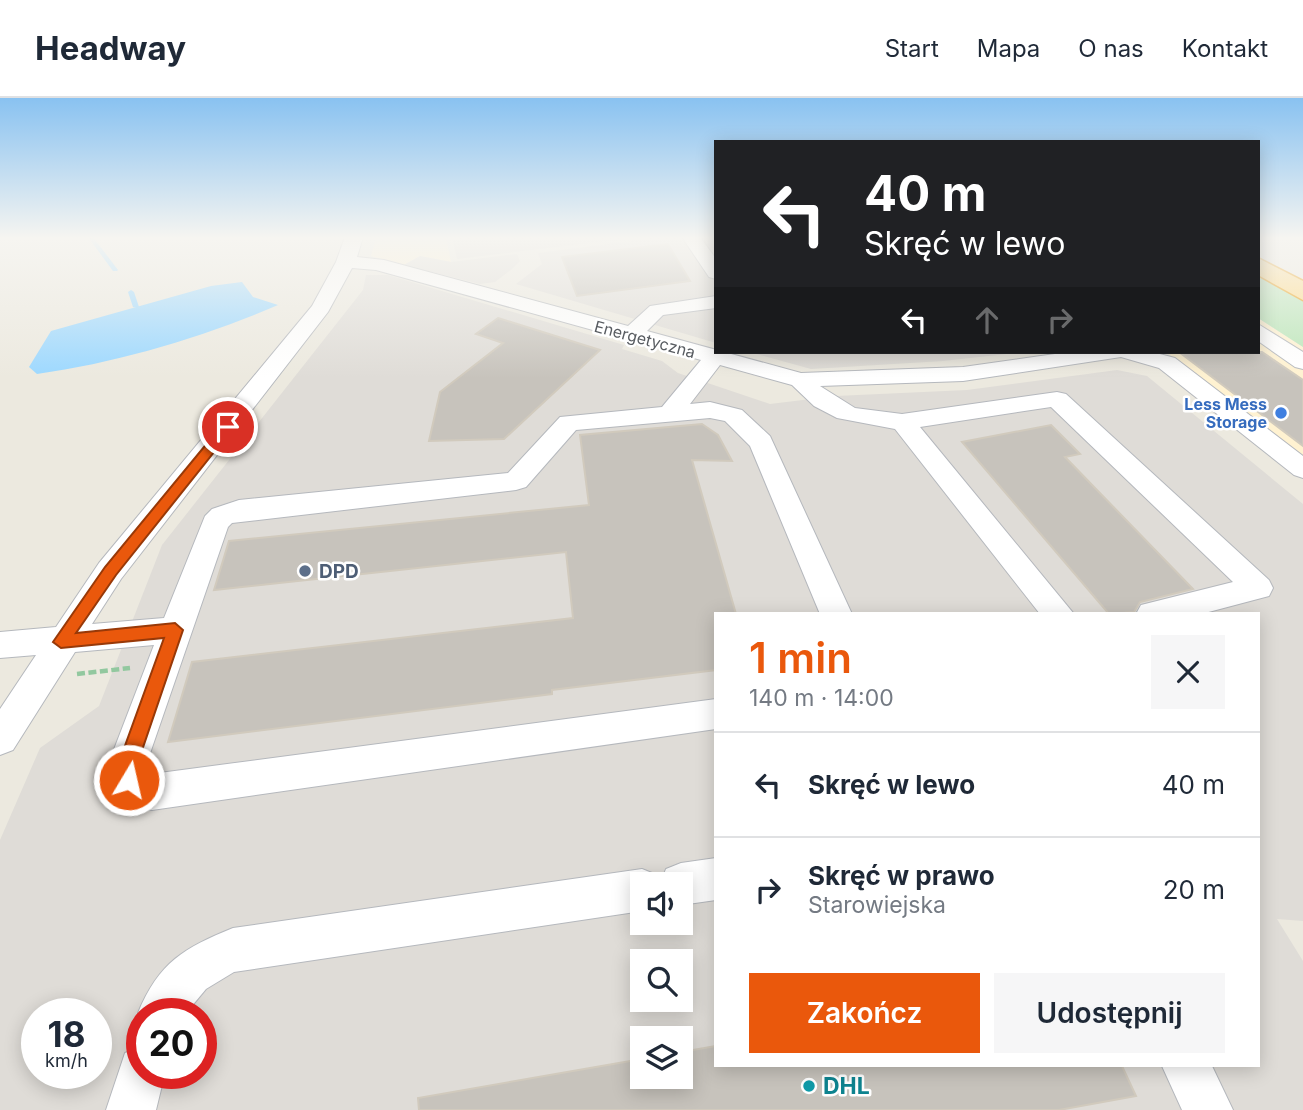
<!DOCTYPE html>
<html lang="pl">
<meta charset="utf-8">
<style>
:root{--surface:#fff;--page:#f6f6f7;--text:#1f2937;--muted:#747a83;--line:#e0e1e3;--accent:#ea580c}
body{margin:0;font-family:Inter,sans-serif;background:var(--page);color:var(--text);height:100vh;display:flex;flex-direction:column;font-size:26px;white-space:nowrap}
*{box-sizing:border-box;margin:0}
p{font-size:23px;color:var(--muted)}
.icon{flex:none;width:38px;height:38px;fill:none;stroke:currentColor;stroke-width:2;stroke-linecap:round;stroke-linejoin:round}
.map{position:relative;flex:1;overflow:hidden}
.details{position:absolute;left:714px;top:514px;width:546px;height:455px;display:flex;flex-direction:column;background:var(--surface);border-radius:0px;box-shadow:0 4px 18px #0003}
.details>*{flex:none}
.hud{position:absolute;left:714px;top:42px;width:546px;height:214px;border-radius:0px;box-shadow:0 4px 18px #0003;background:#202124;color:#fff;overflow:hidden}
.controls{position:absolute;left:630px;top:774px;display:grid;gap:14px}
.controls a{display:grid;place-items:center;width:63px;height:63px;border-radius:0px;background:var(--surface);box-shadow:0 4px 18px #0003;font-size:35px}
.speed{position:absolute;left:21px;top:900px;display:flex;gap:14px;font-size:35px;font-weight:700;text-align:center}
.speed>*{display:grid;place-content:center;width:91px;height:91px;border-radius:50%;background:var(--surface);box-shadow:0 4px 18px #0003;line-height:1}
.speed small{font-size:18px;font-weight:400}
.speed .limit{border:10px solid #d22;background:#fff;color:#111}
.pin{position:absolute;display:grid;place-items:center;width:60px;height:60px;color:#fff;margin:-30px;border:4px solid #fff;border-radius:50%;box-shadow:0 2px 7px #0007}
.me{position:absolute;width:77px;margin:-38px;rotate:9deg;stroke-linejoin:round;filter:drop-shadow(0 0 5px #0008)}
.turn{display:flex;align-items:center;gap:24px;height:147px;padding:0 35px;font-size:32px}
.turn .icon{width:91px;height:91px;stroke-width:2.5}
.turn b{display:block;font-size:49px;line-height:60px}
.lanes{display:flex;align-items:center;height:66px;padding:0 35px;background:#0003;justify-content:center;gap:35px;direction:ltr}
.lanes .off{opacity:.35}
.round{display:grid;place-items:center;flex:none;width:74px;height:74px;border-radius:0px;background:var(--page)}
.head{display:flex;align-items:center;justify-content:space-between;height:119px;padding:0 35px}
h1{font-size:42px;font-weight:600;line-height:52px;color:var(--accent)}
.button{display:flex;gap:14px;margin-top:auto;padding:14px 35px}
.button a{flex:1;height:80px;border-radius:0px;background:var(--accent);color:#fff;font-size:28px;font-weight:600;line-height:80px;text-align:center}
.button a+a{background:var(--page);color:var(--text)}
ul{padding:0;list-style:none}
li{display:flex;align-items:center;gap:21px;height:105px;padding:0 35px;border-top:2px solid var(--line)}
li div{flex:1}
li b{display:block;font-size:26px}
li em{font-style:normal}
header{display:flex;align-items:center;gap:42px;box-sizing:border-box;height:98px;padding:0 35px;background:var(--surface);border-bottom:2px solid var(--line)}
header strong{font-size:33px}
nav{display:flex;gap:38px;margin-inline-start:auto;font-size:24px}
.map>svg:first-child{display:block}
.commercial{fill:#fff2d1}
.industrial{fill:#dfdcd7;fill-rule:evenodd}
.green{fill:#bbe6b9}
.water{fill:#9cd8ff}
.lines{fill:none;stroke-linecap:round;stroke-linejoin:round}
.stream{fill:#9cd8ff;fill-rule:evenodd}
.building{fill:#c7c3bc;stroke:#d1cabd;stroke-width:2}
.minor-casing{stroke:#b5b8bd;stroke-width:2}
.highway-casing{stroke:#eb9800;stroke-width:3}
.path{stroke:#92c89f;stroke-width:4.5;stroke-dasharray:8 3.5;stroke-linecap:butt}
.minor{fill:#fff;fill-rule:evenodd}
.highway{fill:#ffda83;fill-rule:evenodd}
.route{fill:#ea580c;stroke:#983908;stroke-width:2}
.shop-dot{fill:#3f7fe0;stroke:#fff;stroke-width:2.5}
.service-dot{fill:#5c6f8a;stroke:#fff;stroke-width:2.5}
.culture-dot{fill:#0f9aa8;stroke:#fff;stroke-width:2.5}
.labels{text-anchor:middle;stroke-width:5;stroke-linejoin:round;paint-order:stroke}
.far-street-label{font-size:16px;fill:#585c61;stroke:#fff}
.far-shop-label{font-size:16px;font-weight:bold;fill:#366cbe;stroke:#fff;text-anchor:end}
.service-label{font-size:19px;font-weight:bold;fill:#4e5e75;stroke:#fff;text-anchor:start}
.near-culture-label{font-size:23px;font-weight:bold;fill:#0d838f;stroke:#fff;text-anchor:start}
</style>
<header>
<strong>Headway</strong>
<nav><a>Start</a><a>Mapa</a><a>O nas</a><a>Kontakt</a></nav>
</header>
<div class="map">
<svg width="1303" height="1012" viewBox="0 0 1303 1012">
<rect width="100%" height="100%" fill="#ece9df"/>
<!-- commercial -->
<path class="commercial" d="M376 139H446L451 164 420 158 404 167 371 158Z
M1258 220 1303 249V359L1166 254H1258Z"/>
<!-- industrial -->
<path class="industrial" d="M452 139H640L457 161Z
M646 139H716V245L516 186 542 166 538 155 647 141Z
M517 156 520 163 512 171 495 184 480 186 404 167 420 158 451 164Z
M366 177H388L624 247 622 251 662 263 678 275 770 306 836 298 967 292 1117 272 1147 278 1303 406V823L1277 821 1303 863V1012H0V742L40 650 99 608 162 447 363 192ZM716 516H1258V968H716ZM642 786H681V824H642ZM642 863H681V901H642ZM37 915H96V975H37ZM142 915H201V975H142ZM642 940H681V978H642Z
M749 254H1024L943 263 811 271Z"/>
<!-- green -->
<path class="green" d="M1258 176 1303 203V249L1258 220Z"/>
<!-- water -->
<path class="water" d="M242 184 253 199 278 207C201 240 119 264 37 276L29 269 51 233 211 188Z"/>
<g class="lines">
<!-- stream -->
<path class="stream" d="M88 139H93L118 172 117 173H113Z
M131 192 134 194 139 209 138 210 133 209 128 194Z"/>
</g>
<!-- building -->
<path class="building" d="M668 146 690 183 577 198 562 159Z
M498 220 600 252 504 341 429 343 440 294 503 245 476 236Z
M1179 254H1262L1303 282V348Z
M702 326 718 337 732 363 692 362 736 516H716V572L552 592V596L168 644 192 564 573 520 566 454 214 492 229 443 589 407 580 337Z
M1051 327 1080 356 1065 359 1193 491 1140 504 1134 514 1109 516 962 344Z
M716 948V968H1122L1136 998 1059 1012H419L418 1000 642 961V978H681V954Z"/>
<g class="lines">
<defs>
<path id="minor" d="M345 139H363L357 159 384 162 628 228 650 208 716 198V210L663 217 647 233 801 275 963 269 1069 254H1152L1175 260 1303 358V380L1294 377 1159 270 1121 259 963 283 820 288 855 310 902 316 1057 294 1066 296 1269 482 1273 490 1269 498 1201 516H1136L1141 507 1233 484 1051 309 920 329 1074 516H1040L895 331 837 320 814 308 792 287 720 267 690 306 710 304 742 312 770 338 852 516H820L750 348 725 323 710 320 576 332 526 389 516 392 232 425 228 429 146 667 147 675 152 676 716 601V631L152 712 123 705 110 682 108 667 154 547 75 554 13 652 0 657V611L36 557 0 560V534L56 529 99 465 312 208 336 164ZM352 170 376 172 701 262 662 309 560 319 508 375 239 402 212 411 205 418 164 520 92 526 121 481 328 214Z
M682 139H700L716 161V181L709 179Z
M1258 226 1303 254V271L1295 269 1258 243Z
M716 760V802L681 807V786H660L666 771 681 765Z
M642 771 657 777 660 786H642V813L234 874 206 891 186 915H142V924L138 915C159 864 184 850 233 830Z
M142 948V975H165L156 1012H106L125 955Z
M1162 968H1212L1233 1012H1182Z"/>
<path id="highway" d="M1258 160 1303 183V202L1258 177Z"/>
</defs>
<!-- minor casing -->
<use href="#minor" class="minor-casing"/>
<!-- highway casing -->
<use href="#highway" class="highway-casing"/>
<!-- path -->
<path class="path" d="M77 576 130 570"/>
<!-- minor -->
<use href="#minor" class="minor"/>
<!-- highway -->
<use href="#highway" class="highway"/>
</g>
<!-- sky -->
<linearGradient id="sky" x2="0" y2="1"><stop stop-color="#89c2f1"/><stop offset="0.5" stop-color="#f6f5f1"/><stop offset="1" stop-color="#f6f5f1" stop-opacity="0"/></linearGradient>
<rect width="1303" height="280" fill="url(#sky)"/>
<!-- route -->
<path class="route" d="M223 326 234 329 116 477 76 535 175 525 183 532 137 667 135 688 129 691 122 688 118 667 164 540 61 550 53 544 105 469Z"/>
<!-- markers -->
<circle class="shop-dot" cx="1281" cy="315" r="7"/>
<circle class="service-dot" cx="305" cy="473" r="7"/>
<circle class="culture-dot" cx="809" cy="988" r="7"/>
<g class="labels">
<!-- far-street labels -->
<g class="far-street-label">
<text transform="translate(645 241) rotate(15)" y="6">Energetyczna</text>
</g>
<!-- far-shop labels -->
<g class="far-shop-label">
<text x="1267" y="312">Less Mess<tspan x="1267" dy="18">Storage</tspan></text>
</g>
<!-- service labels -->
<g class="service-label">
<text x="319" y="480">DPD</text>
</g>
<!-- near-culture labels -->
<g class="near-culture-label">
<text x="823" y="996">DHL</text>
</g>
</g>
</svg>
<div class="controls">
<a><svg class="icon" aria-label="sound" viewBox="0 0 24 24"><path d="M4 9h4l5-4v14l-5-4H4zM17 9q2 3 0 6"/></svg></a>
<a><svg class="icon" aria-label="search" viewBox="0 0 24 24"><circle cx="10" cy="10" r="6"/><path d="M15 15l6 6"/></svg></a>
<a><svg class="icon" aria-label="layers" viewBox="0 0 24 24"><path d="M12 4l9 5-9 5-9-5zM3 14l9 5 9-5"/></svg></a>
</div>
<div class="speed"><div>18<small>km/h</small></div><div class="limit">20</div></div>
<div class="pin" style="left:228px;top:329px;background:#d93025"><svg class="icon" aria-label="arrive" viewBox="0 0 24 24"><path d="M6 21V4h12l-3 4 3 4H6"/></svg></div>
<svg class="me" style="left:129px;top:682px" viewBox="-20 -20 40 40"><circle r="17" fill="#ea580c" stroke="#fff" stroke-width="3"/><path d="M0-11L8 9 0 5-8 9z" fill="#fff"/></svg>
<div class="hud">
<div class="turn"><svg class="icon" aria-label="left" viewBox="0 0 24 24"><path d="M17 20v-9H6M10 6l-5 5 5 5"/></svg><div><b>40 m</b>Skręć w lewo</div></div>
<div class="lanes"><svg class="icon" aria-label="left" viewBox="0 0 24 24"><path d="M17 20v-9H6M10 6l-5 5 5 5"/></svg><svg class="icon off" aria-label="ahead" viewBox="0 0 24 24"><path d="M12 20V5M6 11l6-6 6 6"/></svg><svg class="icon off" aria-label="right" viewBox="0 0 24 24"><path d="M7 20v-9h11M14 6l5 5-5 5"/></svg></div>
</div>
<section class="details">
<div class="head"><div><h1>1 min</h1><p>140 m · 14:00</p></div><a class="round"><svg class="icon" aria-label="close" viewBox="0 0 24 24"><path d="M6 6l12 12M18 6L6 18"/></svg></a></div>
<ul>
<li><svg class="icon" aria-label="left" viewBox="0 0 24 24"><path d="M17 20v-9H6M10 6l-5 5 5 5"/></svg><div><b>Skręć w lewo</b></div><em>40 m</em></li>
<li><svg class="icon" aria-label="right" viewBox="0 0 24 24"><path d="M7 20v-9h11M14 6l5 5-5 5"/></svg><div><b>Skręć w prawo</b><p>Starowiejska</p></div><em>20 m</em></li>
</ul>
<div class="button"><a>Zakończ</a><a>Udostępnij</a></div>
</section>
</div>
